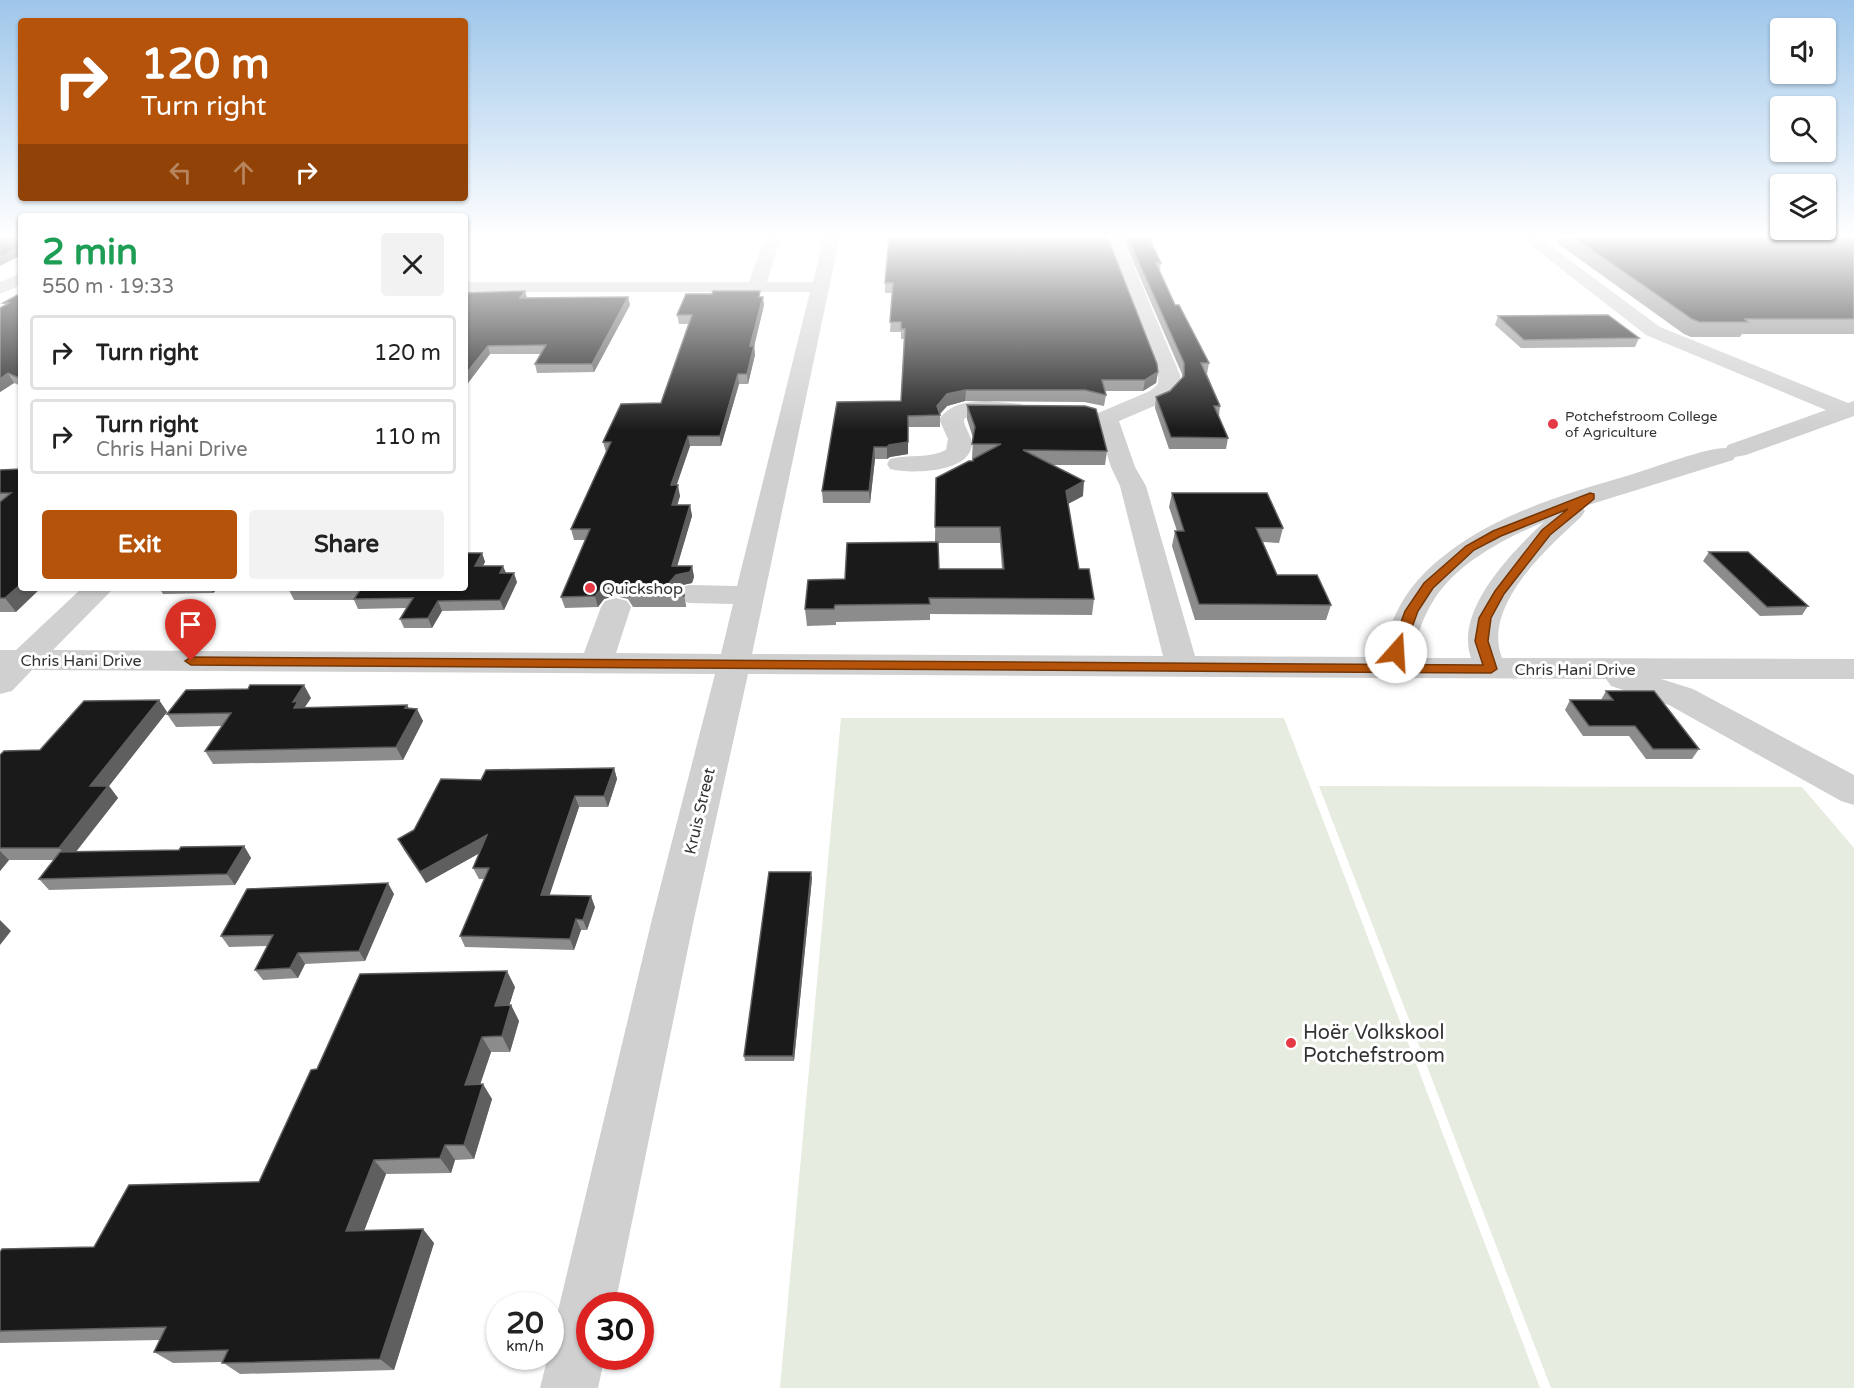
<!DOCTYPE html>
<meta charset="utf-8">
<style>
:root{--surface:#fff;--page:#f2f2f2;--text:#222;--muted:#767676;--line:#e0e0e0;--accent:#b45309}
body{margin:0;font-family:"Varela Round",sans-serif;background:var(--page);color:var(--text);height:100vh;display:flex;flex-direction:column;font-size:22px;white-space:nowrap}
*{box-sizing:border-box;margin:0}
p{font-size:20px;color:var(--muted)}
.icon{flex:none;width:33px;height:33px;fill:none;stroke:currentColor;stroke-width:2;stroke-linecap:round;stroke-linejoin:round}
.map{position:relative;flex:1;overflow:hidden}
.drawer{position:absolute;left:18px;top:213px;width:450px;height:378px;display:flex;flex-direction:column;background:var(--surface);border-radius:6px;box-shadow:0 2px 4px #0004}
.drawer>*{flex:none}
.hud{position:absolute;left:18px;top:18px;width:450px;height:183px;border-radius:6px;box-shadow:0 2px 4px #0004;background:#b45309;color:#fff;overflow:hidden}
.controls{position:absolute;left:1770px;top:18px;display:grid;gap:12px}
.controls a{display:grid;place-items:center;width:66px;height:66px;border-radius:6px;background:var(--surface);box-shadow:0 2px 4px #0004;font-size:30px}
.speed{position:absolute;left:486px;top:1292px;display:flex;gap:12px;font-size:30px;font-weight:700;text-align:center}
.speed>*{display:grid;place-content:center;width:78px;height:78px;border-radius:50%;background:var(--surface);box-shadow:0 2px 4px #0004;line-height:1}
.speed small{font-size:15px;font-weight:400}
.speed .limit{border:9px solid #d22;background:#fff;color:#111}
.pin{position:absolute;display:grid;place-items:center;width:51px;height:51px;color:#fff;margin:-62px -26px;border-radius:50% 50% 50% 0;rotate:-45deg;box-shadow:0 0 6px #0007}
.pin .icon{rotate:45deg}
.me{position:absolute;width:66px;margin:-33px;rotate:19deg;stroke-linejoin:round;filter:drop-shadow(0 0 4px #0008)}
.turn{display:flex;align-items:center;gap:21px;height:126px;padding:0 24px;font-size:27px}
.turn .icon{width:78px;height:78px;stroke-width:2.5}
.turn b{display:block;font-size:42px;line-height:51px}
.lanes{display:flex;align-items:center;height:57px;padding:0 24px;background:#0003;justify-content:center;gap:30px;direction:ltr}
.lanes .off{opacity:.35}
.round{display:grid;place-items:center;flex:none;width:63px;height:63px;border-radius:6px;background:var(--page)}
.summary{display:flex;align-items:center;justify-content:space-between;height:102px;padding:0 24px}
h1{font-size:36px;font-weight:700;line-height:45px;color:#1e9e55}
.action{display:flex;gap:12px;margin-top:auto;padding:12px 24px}
.action a{flex:1;height:69px;border-radius:6px;background:var(--accent);color:#fff;font-size:24px;font-weight:700;line-height:69px;text-align:center}
.action a+a{background:var(--page);color:var(--text)}
ul{padding:0;list-style:none}
li{display:flex;align-items:center;gap:18px;height:75px;margin:0 12px 9px;padding:0 12px;border:3px solid var(--line);border-radius:6px}
li div{flex:1}
li b{display:block;font-size:22px}
li em{font-style:normal}
.map>svg:first-child{display:block}
.green{fill:#e6ecdf}
.lines{fill:none;stroke-linecap:round;stroke-linejoin:round}
.minor{fill:#d0d0d0;fill-rule:evenodd}
.wall{fill:#8c8c8c;fill-rule:evenodd}
.shaded-wall{fill:#5f5f5f}
.building{fill:#1a1a1a;stroke:#5f5f5f;stroke-width:1.5}
.route{fill:#b45309;stroke:#753606;stroke-width:1.5}
.poi-dot{fill:#e63946;stroke:#fff;stroke-width:2}
.labels{text-anchor:middle;stroke-width:6;stroke-linejoin:round;paint-order:stroke}
.far-poi-label{font-size:14px;fill:#333;stroke:#fff;text-anchor:start}
.poi-label{font-size:16px;fill:#333;stroke:#fff;text-anchor:start}
.street-label{font-size:16px;fill:#333;stroke:#fff}
.near-poi-label{font-size:20px;fill:#333;stroke:#fff;text-anchor:start}
</style>
<div class="map">
<svg width="1854" height="1388" viewBox="0 0 1854 1388">
<rect width="100%" height="100%" fill="#fff"/>
<!-- green -->
<path class="green" d="M499 236H739L737 241H494Z
M841 718H1284L1540 1388H780Z
M1319 786 1802 787 1854 848V1388H1551Z"/>
<g class="lines">
<!-- minor -->
<path class="minor" d="M765 236H781L767 282H813L824 236H840L752 654 1163 656 1120 486 1111 467 1095 418 1098 413 1150 391 1158 384V375L1105 236H1121L1180 375V386L1166 401 1119 421 1135 467 1146 486 1195 656 1379 657C1388 630 1398 602 1418 580 1473 520 1558 496 1633 474 1656 467 1705 448 1726 448L1728 445 1826 410 1646 335 1519 236H1537L1660 327 1848 403 1854 401V416L1746 455 1735 457 1733 460 1582 507 1585 511 1581 517C1547 548 1482 606 1502 658L1854 659V679H1661L1693 689 1854 775V805L1841 801 1669 705 1611 686 1606 679 1399 678 1391 680 1383 678 748 674 694 919 615 1305H590V1356H605L598 1388H540L548 1356H550V1344L652 919 715 674 32 670 12 691 0 694V650H16L82 588H114L53 650 584 653 601 607 605 601 616 598 627 601 631 607 616 653 721 654 733 604 689 603 679 600 674 594 679 588 689 585 737 586 810 292H465V282H749ZM1544 522C1512 552 1454 610 1471 658H1411C1417 637 1423 616 1435 598 1459 562 1505 538 1544 522Z
M21 273V285L0 294V282Z
M988 401 1021 404 1024 409 1021 414C1002 418 982 409 964 419 963 428 975 438 971 449 964 473 910 474 890 469L887 464 890 459C909 454 928 459 946 450L948 439 939 419C951 403 970 401 988 401Z"/>
</g>
<!-- wall -->
<path class="wall" d="M889 236 1158 372 1156 383 1143 391H1105L1106 395 1104 406 1084 402 965 401 947 406 940 414V427H908V454L890 457 887 459H875L870 503H823L822 491 901 401 904 339H901V332H890L892 293H885V283Z
M1122 236H1148L1161 263 1160 272 1175 305 1209 363 1207 374 1220 406 1219 416 1228 438 1226 449H1169L1155 408 1156 397 1170 391 1182 378V374Z
M1559 236H1854V334H1742L1740 337H1691L1684 334 1557 243Z
M525 291 527 298 628 297 630 305 594 372 537 373 535 364 541 354H490L465 387V293Z
M21 293V386L14 383 0 392 5 305 3 303Z
M761 297 764 305 754 346 755 355 748 384H739L721 446H690L676 485 680 496 677 505H690L692 516 677 566H692L694 577 692 583 678 586 675 590 684 594 686 605V607H633L628 599 615 596 604 599 598 607 565 608 561 597 586 540H574L571 529 606 452 603 442 661 403 689 324H679L677 315Z
M1498 316 1639 338 1635 347 1521 348 1495 325Z
M967 405 1107 451 1105 465H1053L1083 496 1068 504 1079 569 1094 599 1092 615 930 614V620L836 622V625L807 626 805 609 845 579 935 542 936 478 973 461V459H972L973 438 967 419ZM938 543H1000L1002 569H939Z
M21 469 16 612H0V470Z
M1172 493 1283 528 1279 543 1263 542 1277 575 1331 605 1326 620H1195L1172 546 1175 531H1177L1169 507Z
M1709 552 1808 606 1802 615 1760 616 1703 561Z
M482 553 485 562 483 566 506 573 517 582 504 610 442 611 432 628H404L400 619 406 608 358 609 354 600H294L289 590Z
M159 588H218L213 593 163 594Z
M1606 691 1699 749 1692 759H1646L1629 736H1583L1565 710 1570 700H1601Z
M311 698 304 708 407 705 409 709H417L423 721 403 760 213 764 205 751 222 726 176 727 167 714Z
M159 700 167 712 109 786 118 798 76 852 179 850 244 846 251 858 235 885 49 890 39 879 54 860H9L0 871V755L40 750Z
M614 768 617 779 608 807H579L549 895 595 907 587 930H581L574 950 465 947 460 936 484 879H479L473 868 480 853 426 883 404 850 398 839 414 830 481 780Z
M812 878 794 1061H745L744 1056Z
M394 894 365 961 305 964 298 978 263 980 255 970 268 946 229 947 221 936Z
M515 987 509 1006 511 1005 519 1021 510 1052H491L480 1084 492 1099 474 1159 455 1160 451 1173 386 1174 364 1231 434 1243 394 1370 240 1374 222 1362 173 1363 154 1352 160 1340 0 1343V1252L94 1247 259 1182 317 1069Z"/>
<!-- shaded-wall -->
<path class="shaded-wall" d="M21 246V255L0 266V257Z
M525 291 527 299 520 298Z
M628 297 630 305 594 372 592 364Z
M763 297 764 305 752 355 750 346Z
M488 346 490 354 465 387V375Z
M754 346 755 355 748 384 747 374Z
M1158 372 1156 383 1143 391 1145 380Z
M8 373 14 383 0 392V379Z
M738 374 739 384 721 446 720 436Z
M966 390 965 401 947 406 939 415 937 406 947 394Z
M908 416V454L890 457 887 459V447Z
M688 436 690 446 673 496 671 485Z
M874 447 875 459 870 503 869 491Z
M1084 481 1083 496 1064 506 1066 491Z
M678 485 680 496 674 516 672 505Z
M690 505 692 516 674 577 672 566Z
M482 553 485 562 478 575 475 566Z
M503 566 507 575 500 573Z
M692 566 694 577 692 583 678 586 672 594 669 583 676 575Z
M514 573 517 582 504 610 500 600Z
M21 584V588H41L16 612 5 598Z
M613 585 615 596 604 599 598 607 595 596 602 588Z
M210 588H218L213 593Z
M438 601 442 611 432 628 428 618Z
M304 685 311 698 303 710 294 708 293 702Z
M159 700 167 712 109 786 118 798 70 859 59 848 90 786Z
M407 705 413 716 417 709 423 721 403 760 396 747 405 708Z
M614 768 617 779 608 807 604 796Z
M575 796 579 807 546 906 541 895Z
M487 835 492 846 426 883 420 872Z
M244 846 251 858 235 885 227 874Z
M0 851 9 860 0 871Z
M811 872 812 878 794 1061 793 1056Z
M388 883 394 894 365 961 359 951Z
M591 896 595 907 587 930 583 920Z
M576 919 581 930 574 950 570 939Z
M0 920 11 931 0 945Z
M298 953 305 964 298 978 290 968Z
M507 971 515 987 504 1022 495 1006Z
M511 1005 519 1021 510 1052 502 1036Z
M482 1037 491 1052 475 1100 465 1085Z
M483 1084 492 1099 474 1159 464 1145Z
M445 1145 455 1160 451 1173 440 1158Z
M374 1160 386 1174 359 1244 346 1231Z
M423 1229 434 1243 394 1370 380 1359Z"/>
<!-- building -->
<path class="building" d="M0 236H21V246L0 257Z
M889 236H1107L1157 364 1158 372 1145 380H1102L1106 395 1085 390H966L947 394 937 406 940 415 908 416V442L889 445 887 447H874L869 491H822L837 402 901 401 905 329H901V322H890L893 283H885Z
M1127 236H1148L1161 263H1156L1175 305H1179L1209 363H1201L1220 406H1214L1228 438 1171 437 1156 397 1170 391 1184 376V363Z
M1572 236H1854V319H1745L1748 322H1699L1692 319Z
M525 291 520 298 628 297 592 364H535L546 345 488 346 465 375V293Z
M713 291H760L759 297H763L750 346H754L747 374H738L720 436H688L671 485H678L672 505H690L672 566H692L690 572 676 575 669 583 675 590 684 594V596H630L625 588 613 585 602 588 595 596 561 597 590 529H571L611 442H603L621 404 661 403 692 315H677L686 294H712Z
M21 293V379L8 373 0 379V308L9 303H3Z
M1608 315 1639 338 1524 340 1498 316Z
M967 405 1085 406 1096 409 1107 451 1023 450 1084 481 1066 491 1079 569H1089L1094 599 929 598 930 604 835 605 834 609H805L808 580 845 579 847 543 938 542 939 569H1004L1000 527H935L936 478 969 461H973V459L1001 444H972L975 427Z
M21 469V584L5 598H0V502L11 493H0V470Z
M1172 493H1267L1283 528H1256L1277 575H1317L1331 605 1199 604 1175 531H1184Z
M1709 552H1748L1808 606 1767 607Z
M465 553H482L475 566H503L500 573H514L500 600 438 601 428 618 400 619 413 598 354 599 360 590H289L290 588H465Z
M250 685H304L293 702 298 701 294 708 407 705 405 708 417 709 396 747 205 751 231 713 167 714 186 690 248 689Z
M1606 691H1654L1699 749H1653L1635 726H1589L1570 700H1613Z
M159 700 90 786H108L59 848H0V755L4 751 40 750 84 701Z
M614 768 604 796H575L541 895 591 896 583 920 576 919 570 939 460 936 489 868H473L487 835 420 872 398 839 414 830 441 779 481 780 486 770Z
M244 846 227 874 39 879 60 852 179 850 181 847Z
M769 872H811L793 1056H744Z
M388 883 359 951 298 953 290 968 255 970 273 935 221 936 247 889Z
M507 971 495 1006 511 1005 502 1036 482 1037 465 1085 483 1084 464 1145H445L440 1158 374 1160 346 1231 423 1229 380 1359 222 1363 228 1350 154 1352 166 1327 0 1331V1252L2 1249 94 1247 129 1185 259 1182 311 1070 317 1069 360 974Z"/>
<!-- sky -->
<linearGradient id="sky" x2="0" y2="1"><stop stop-color="#9ec6ea"/><stop offset="0.55" stop-color="#fff"/><stop offset="1" stop-color="#fff" stop-opacity="0"/></linearGradient>
<rect width="1854" height="430" fill="url(#sky)"/>
<!-- route -->
<path class="route" d="M1590 493 1594 494V499L1550 535 1504 594 1491 618 1488 641 1497 669 1491 673 191 665 185 661 191 657 1483 665 1475 641 1479 618 1495 591 1542 530 1568 509 1501 536 1474 550 1433 588 1418 611 1403 652 1396 656 1390 652 1405 611 1424 583 1466 546 1493 531Z"/>
<!-- markers -->
<g class="poi-dot">
<circle cx="1553" cy="424" r="6"/>
<circle cx="590" cy="588" r="6"/>
<circle cx="1291" cy="1043" r="6"/>
</g>
<g class="labels">
<!-- far-poi labels -->
<g class="far-poi-label">
<text x="1565" y="421">Potchefstroom College<tspan x="1565" dy="16">of Agriculture</tspan></text>
</g>
<!-- poi labels -->
<g class="poi-label">
<text x="602" y="594">Quickshop</text>
</g>
<!-- street labels -->
<g class="street-label">
<text x="81" y="666">Chris Hani Drive</text>
<text x="1575" y="675">Chris Hani Drive</text>
<text transform="translate(699 811) rotate(-77)" y="6">Kruis Street</text>
</g>
<!-- near-poi labels -->
<g class="near-poi-label">
<text x="1303" y="1039">Hoër Volkskool<tspan x="1303" dy="23">Potchefstroom</tspan></text>
</g>
</g>
</svg>
<div class="controls">
<a><svg class="icon" aria-label="sound" viewBox="0 0 24 24"><path d="M4 9h4l5-4v14l-5-4H4zM17 9q2 3 0 6"/></svg></a>
<a><svg class="icon" aria-label="search" viewBox="0 0 24 24"><circle cx="10" cy="10" r="6"/><path d="M15 15l6 6"/></svg></a>
<a><svg class="icon" aria-label="layers" viewBox="0 0 24 24"><path d="M12 4l9 5-9 5-9-5zM3 14l9 5 9-5"/></svg></a>
</div>
<div class="speed"><div>20<small>km/h</small></div><div class="limit">30</div></div>
<div class="pin" style="left:191px;top:661px;background:#d93025"><svg class="icon" aria-label="arrive" viewBox="0 0 24 24"><path d="M6 21V4h12l-3 4 3 4H6"/></svg></div>
<svg class="me" style="left:1396px;top:652px" viewBox="-20 -20 40 40"><circle r="19" fill="#fff"/><path d="M0-13L10 11 0 6-10 11z" fill="#b45309"/></svg>
<div class="hud">
<div class="turn"><svg class="icon" aria-label="right" viewBox="0 0 24 24"><path d="M7 20v-9h11M14 6l5 5-5 5"/></svg><div><b>120 m</b>Turn right</div></div>
<div class="lanes"><svg class="icon off" aria-label="left" viewBox="0 0 24 24"><path d="M17 20v-9H6M10 6l-5 5 5 5"/></svg><svg class="icon off" aria-label="ahead" viewBox="0 0 24 24"><path d="M12 20V5M6 11l6-6 6 6"/></svg><svg class="icon" aria-label="right" viewBox="0 0 24 24"><path d="M7 20v-9h11M14 6l5 5-5 5"/></svg></div>
</div>
<section class="drawer">
<div class="summary"><div><h1>2 min</h1><p>550 m · 19:33</p></div><a class="round"><svg class="icon" aria-label="close" viewBox="0 0 24 24"><path d="M6 6l12 12M18 6L6 18"/></svg></a></div>
<ul>
<li><svg class="icon" aria-label="right" viewBox="0 0 24 24"><path d="M7 20v-9h11M14 6l5 5-5 5"/></svg><div><b>Turn right</b></div><em>120 m</em></li>
<li><svg class="icon" aria-label="right" viewBox="0 0 24 24"><path d="M7 20v-9h11M14 6l5 5-5 5"/></svg><div><b>Turn right</b><p>Chris Hani Drive</p></div><em>110 m</em></li>
</ul>
<div class="action"><a>Exit</a><a>Share</a></div>
</section>
</div>
